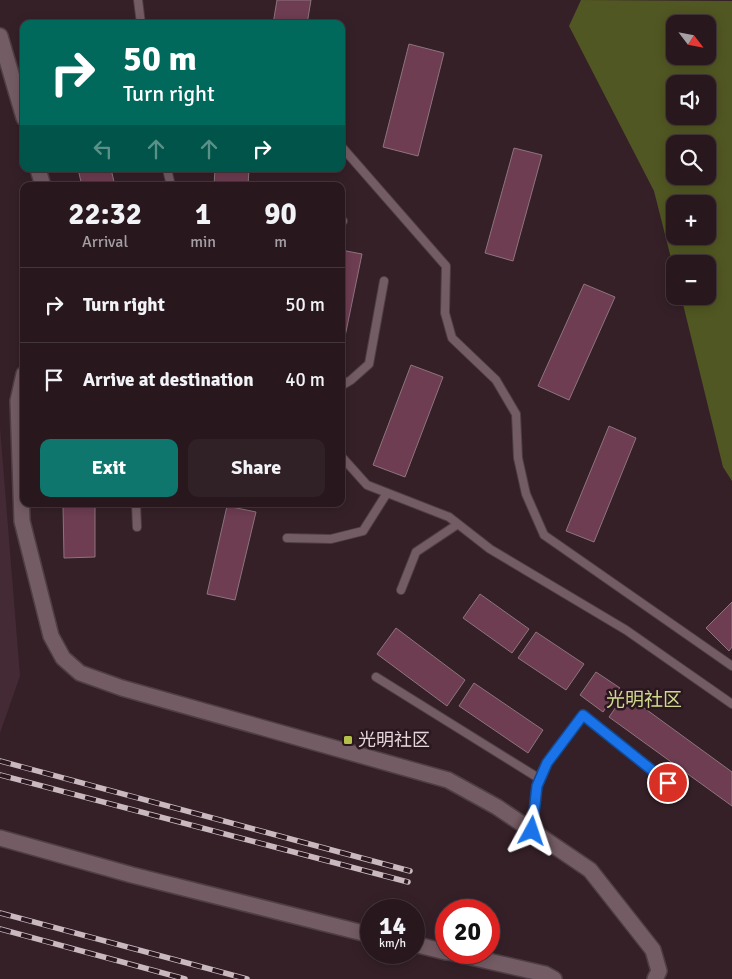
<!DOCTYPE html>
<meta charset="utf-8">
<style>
:root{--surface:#28181e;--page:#302127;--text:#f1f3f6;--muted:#a5a0a4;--line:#44373c;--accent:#0f766e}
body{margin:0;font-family:Signika,"Noto Sans SC",sans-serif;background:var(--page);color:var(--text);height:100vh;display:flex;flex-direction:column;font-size:19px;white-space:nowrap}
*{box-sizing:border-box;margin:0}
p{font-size:16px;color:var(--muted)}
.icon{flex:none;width:28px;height:28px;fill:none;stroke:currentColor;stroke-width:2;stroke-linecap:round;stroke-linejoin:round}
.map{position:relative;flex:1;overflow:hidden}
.drawer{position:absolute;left:20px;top:182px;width:325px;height:325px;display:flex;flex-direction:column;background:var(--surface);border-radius:10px;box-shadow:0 2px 12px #0003,0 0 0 1px var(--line)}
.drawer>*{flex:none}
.guide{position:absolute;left:20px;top:20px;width:325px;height:152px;border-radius:10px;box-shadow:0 2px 12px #0003,0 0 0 1px var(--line);background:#00695c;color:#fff;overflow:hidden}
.needle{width:32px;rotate:122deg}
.controls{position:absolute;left:666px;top:15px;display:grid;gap:10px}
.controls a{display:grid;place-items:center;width:50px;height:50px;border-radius:10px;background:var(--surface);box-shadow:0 2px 12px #0003,0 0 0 1px var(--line);font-size:25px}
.speed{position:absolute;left:360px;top:899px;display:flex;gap:10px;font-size:25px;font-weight:700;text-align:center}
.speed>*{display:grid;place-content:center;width:65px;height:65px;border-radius:50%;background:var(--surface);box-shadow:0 2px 12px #0003,0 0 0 1px var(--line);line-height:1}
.speed small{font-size:12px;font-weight:400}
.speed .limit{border:8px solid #d22;background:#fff;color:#111}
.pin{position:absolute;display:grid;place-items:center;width:42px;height:42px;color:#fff;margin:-21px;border:2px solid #fff;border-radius:50%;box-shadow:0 1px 5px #0007}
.me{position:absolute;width:55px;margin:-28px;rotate:5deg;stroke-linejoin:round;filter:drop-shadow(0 0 4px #0008)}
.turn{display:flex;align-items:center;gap:18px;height:105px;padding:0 20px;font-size:22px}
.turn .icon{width:65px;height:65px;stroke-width:2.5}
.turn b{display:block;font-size:35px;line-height:42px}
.lanes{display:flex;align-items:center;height:48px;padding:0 20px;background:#0003;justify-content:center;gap:25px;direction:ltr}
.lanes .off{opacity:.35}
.eta{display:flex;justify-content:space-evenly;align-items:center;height:85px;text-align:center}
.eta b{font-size:30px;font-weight:800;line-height:35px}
.button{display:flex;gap:10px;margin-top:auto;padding:10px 20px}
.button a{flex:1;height:58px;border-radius:10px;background:var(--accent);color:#fff;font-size:20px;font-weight:800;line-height:58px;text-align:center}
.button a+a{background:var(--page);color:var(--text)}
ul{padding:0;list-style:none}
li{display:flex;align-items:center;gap:15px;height:75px;padding:0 20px;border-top:1px solid var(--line)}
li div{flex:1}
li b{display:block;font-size:19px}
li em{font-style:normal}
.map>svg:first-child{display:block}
.built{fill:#442a35}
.forest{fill:#515722;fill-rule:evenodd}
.building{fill:#6e3d52;stroke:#8d747d}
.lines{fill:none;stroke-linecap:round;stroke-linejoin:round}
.service-casing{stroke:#4f3e45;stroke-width:10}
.minor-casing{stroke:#4f3e45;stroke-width:18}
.service{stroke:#745c65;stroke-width:8}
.minor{stroke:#745c65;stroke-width:15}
.rail-casing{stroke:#c9b9bf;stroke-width:5.5}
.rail{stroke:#2a171f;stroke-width:4;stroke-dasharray:11;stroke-linecap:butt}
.route-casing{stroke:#114b97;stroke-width:12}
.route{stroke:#1a73e8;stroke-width:9}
.poi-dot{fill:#b5c249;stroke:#2a171f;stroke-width:2}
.labels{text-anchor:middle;stroke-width:5;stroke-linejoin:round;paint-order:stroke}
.poi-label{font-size:18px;fill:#e4d5da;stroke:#2a171f;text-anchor:start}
.neighbourhood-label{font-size:19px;fill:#cfda8d;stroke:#2a171f}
</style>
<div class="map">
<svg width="732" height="979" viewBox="0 0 732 979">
<rect width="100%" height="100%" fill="#352028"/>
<!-- built -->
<path class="built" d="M0 428 20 676 0 733Z"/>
<!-- forest -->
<path class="forest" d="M581 0 732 1V481L723 467 681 296H708V264H675V274L654 191 569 26ZM675 24H708V56H675ZM675 84H708V116H675ZM675 144H708V176H675ZM675 204H708V236H675Z"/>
<!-- building -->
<path class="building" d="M277 0H311L307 24H273Z
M409 44 444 53 418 156 383 147Z
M514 148 542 155 513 261 485 253Z
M78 169H111L115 186H82Z
M215 169H249L248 186H214Z
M341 250 362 254 341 356Z
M584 284 615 297 569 400 538 386Z
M411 365 443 377 405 477 373 465Z
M609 426 636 438 594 542 566 531Z
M63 504H95V557L64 558Z
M227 506 256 512 235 600 207 594Z
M480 594 529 629 512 653 463 618Z
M732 602V647L729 651 706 628Z
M396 628 465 680 447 706 377 654Z
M536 632 584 664 566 690 518 658Z
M596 672 620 688 603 712 580 695Z
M474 683 543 730 528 753 459 706Z
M625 694 732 772V806L609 717Z"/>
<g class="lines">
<defs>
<path id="service" d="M138 0 141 24
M341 146 446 266 445 313 452 338 496 380 516 414 518 458 526 494 544 535 732 666
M167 169 171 186
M341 221H343
M341 386 351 380 369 364 384 281
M341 456 367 485 449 517 490 549 626 630 732 704
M136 504 137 527
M287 538 331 539 363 531 387 493
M401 590 416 552 458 524
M376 677 540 779
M533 831C534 817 534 802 536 788 542 761 567 737 583 715L668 783"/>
<path id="minor" d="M0 36 24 118
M38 169 43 186
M24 374 18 401 22 521 51 636 63 658 80 673 122 688 448 780 497 807 590 870 653 950 659 971 655 979
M0 838 132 875 371 935
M414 944 446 952
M449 952 545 974 554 979"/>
</defs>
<!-- service casing -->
<use href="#service" class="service-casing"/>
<!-- minor casing -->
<use href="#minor" class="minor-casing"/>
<!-- service -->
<use href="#service" class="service"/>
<!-- minor -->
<use href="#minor" class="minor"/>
<defs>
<path id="rail" d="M0 761 410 871
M0 775 408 882
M0 913 247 979
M0 929 185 979"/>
</defs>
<!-- rail casing -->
<use href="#rail" class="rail-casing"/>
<!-- rail -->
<use href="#rail" class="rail"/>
</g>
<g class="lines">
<defs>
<path id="route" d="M532 831 537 786 547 763 583 715 668 783"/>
</defs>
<!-- route casing -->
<use href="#route" class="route-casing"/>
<!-- route -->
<use href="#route" class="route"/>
</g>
<!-- markers -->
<rect class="poi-dot" x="343" y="735" width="10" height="10" rx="2.5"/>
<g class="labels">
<!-- poi labels -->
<g class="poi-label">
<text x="358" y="746">光明社区</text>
</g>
<!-- neighbourhood labels -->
<g class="neighbourhood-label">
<text x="644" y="706">光明社区</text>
</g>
</g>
</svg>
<div class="controls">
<a><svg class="needle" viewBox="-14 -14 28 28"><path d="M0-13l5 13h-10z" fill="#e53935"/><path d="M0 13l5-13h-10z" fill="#a5a0a4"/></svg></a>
<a><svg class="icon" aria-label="sound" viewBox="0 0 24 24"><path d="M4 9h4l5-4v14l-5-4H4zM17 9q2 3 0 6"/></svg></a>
<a><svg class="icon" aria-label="search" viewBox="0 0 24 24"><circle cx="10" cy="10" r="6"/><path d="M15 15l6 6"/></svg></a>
<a>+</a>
<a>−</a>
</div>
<div class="speed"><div>14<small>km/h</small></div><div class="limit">20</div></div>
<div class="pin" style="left:668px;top:783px;background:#d93025"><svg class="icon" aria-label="arrive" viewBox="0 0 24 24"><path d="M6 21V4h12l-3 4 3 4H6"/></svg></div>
<svg class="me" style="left:532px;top:831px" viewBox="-20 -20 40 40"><path d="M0-17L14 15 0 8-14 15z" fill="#1a73e8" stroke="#fff" stroke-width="4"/></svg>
<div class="guide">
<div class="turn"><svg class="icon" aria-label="right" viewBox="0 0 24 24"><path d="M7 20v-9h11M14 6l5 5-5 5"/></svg><div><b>50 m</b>Turn right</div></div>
<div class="lanes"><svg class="icon off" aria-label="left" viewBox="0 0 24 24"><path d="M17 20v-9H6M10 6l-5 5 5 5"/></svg><svg class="icon off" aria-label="ahead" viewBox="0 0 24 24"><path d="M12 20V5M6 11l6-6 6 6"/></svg><svg class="icon off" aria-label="ahead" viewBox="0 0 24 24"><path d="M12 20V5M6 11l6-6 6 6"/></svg><svg class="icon" aria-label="right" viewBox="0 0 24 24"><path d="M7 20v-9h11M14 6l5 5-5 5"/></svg></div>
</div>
<section class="drawer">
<div class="eta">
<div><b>22:32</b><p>Arrival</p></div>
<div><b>1</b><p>min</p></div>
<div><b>90</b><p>m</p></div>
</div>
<ul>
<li><svg class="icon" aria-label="right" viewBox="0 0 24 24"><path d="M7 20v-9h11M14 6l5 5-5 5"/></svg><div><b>Turn right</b></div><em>50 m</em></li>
<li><svg class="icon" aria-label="arrive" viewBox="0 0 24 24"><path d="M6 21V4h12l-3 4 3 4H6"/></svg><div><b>Arrive at destination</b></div><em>40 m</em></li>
</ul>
<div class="button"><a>Exit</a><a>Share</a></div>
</section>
</div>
